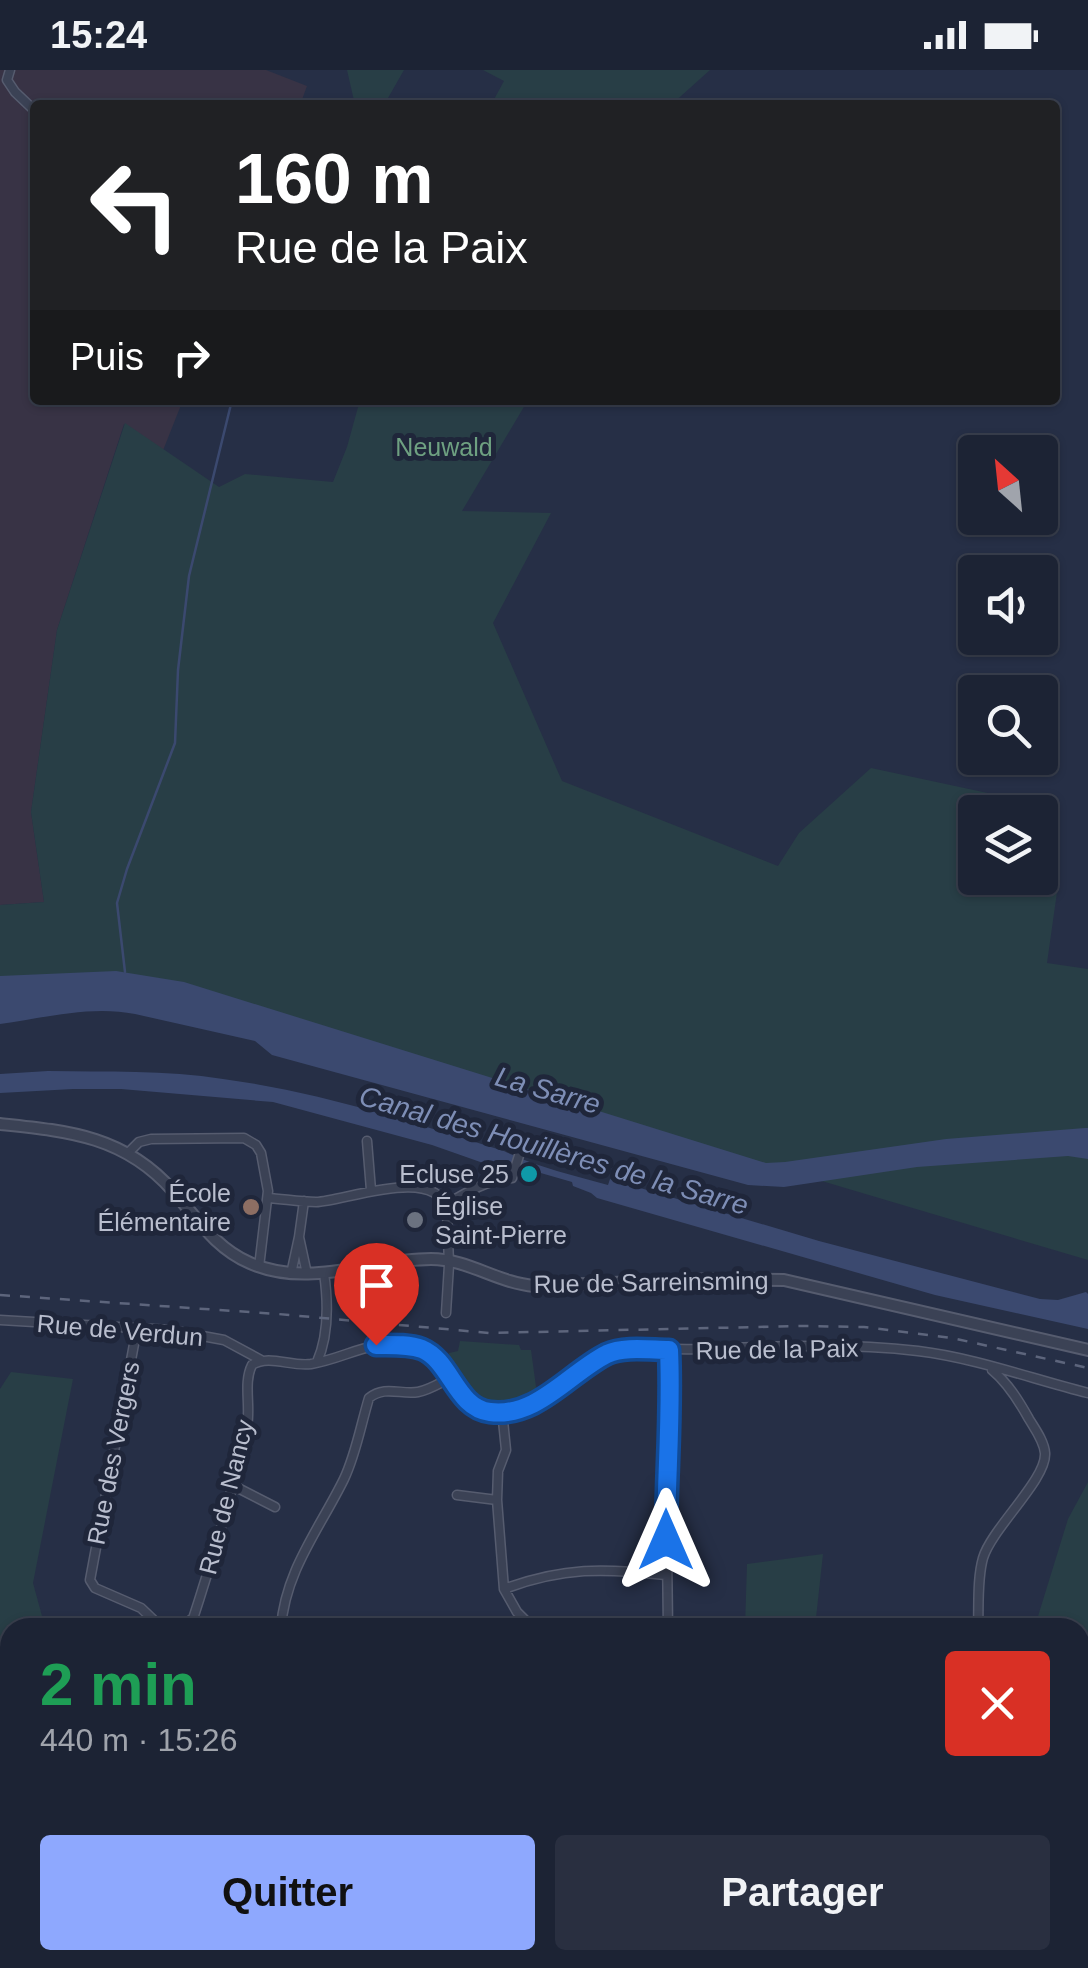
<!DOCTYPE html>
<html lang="fr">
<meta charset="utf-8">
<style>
:root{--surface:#1c2334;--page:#292f40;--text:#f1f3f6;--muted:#a0a4ac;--line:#3a404f;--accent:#8ea8fe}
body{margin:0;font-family:Helvetica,sans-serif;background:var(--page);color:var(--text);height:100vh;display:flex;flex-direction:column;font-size:38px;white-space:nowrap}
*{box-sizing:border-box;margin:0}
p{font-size:32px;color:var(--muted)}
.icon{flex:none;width:55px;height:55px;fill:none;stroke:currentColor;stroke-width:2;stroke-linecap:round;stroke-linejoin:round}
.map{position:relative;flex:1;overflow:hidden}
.sheet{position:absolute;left:0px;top:1548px;width:1090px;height:352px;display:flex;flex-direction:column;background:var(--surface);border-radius:30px 30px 0 0;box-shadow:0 2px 8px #0004,0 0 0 2px var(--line)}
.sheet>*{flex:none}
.hud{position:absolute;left:30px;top:30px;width:1030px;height:305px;border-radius:10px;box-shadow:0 2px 8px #0004,0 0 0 2px var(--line);background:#202124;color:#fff;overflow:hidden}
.needle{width:65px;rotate:333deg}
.controls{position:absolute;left:958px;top:365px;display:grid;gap:20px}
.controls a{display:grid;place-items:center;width:100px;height:100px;border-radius:10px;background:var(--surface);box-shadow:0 2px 8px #0004,0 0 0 2px var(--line);font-size:50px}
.pin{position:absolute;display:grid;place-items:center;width:85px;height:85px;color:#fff;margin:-102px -42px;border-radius:50% 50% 50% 0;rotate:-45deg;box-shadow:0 0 10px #0007}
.pin .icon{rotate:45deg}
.me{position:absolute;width:110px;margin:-55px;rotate:0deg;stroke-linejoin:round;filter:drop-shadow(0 0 8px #0008)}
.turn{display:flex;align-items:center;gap:35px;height:210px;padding:0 40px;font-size:45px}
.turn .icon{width:130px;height:130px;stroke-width:2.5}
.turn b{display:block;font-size:70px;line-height:85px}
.then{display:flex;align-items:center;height:95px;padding:0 40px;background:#0003;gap:20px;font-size:38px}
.round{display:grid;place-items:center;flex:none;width:105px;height:105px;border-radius:10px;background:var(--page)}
.headline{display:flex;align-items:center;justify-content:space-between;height:170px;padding:0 40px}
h1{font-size:60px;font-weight:600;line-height:75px;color:#1e9e55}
.cta{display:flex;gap:20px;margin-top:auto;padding:20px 40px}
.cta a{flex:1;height:115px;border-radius:10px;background:var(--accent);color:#111;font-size:40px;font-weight:600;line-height:115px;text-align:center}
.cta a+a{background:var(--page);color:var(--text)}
.status{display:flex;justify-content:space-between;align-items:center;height:70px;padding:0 50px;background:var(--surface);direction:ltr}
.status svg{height:28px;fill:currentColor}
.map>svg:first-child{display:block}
.medical{fill:#383345}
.green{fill:#283e46}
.water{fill:#3b496f}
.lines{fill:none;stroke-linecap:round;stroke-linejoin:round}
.stream{stroke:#3b496f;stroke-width:2.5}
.minor-casing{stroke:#565c6f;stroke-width:11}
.tertiary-casing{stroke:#565c6f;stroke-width:14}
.minor{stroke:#3b4255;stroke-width:8}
.tertiary{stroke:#3b4255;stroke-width:10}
.rail{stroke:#5d657c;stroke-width:2.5;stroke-dasharray:10 10;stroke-linecap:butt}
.route-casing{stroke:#114b97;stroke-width:25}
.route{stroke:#1a73e8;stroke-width:18}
.culture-dot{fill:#0f9aa8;stroke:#1f263a;stroke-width:4}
.education-dot{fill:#8d6e63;stroke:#1f263a;stroke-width:4}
.worship-dot{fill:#6b7280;stroke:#1f263a;stroke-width:4}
.labels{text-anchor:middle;stroke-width:10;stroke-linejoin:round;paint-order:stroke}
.park-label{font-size:25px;fill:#6ea081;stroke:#1f263a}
.poi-label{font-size:25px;fill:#b9bece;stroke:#1f263a;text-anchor:end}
.street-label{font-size:25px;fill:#b9bece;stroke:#1f263a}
.water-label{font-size:28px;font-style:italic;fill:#7e8eb6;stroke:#1f263a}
</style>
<div class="status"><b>15:24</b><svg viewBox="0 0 49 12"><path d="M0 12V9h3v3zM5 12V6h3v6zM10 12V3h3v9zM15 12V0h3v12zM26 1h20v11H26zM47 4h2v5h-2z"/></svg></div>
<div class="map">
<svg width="1088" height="1898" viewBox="0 0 1088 1898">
<rect width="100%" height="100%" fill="#262f46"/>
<!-- medical -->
<path class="medical" d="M0 0H266L307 16 300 35H35V330H183L160 388 124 354 57 560 31 742 44 832 0 835Z"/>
<!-- green -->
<path class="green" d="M347 0H404L384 35H355Z
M483 0H710L671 35H491L504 11Z
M360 330H528L462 441 551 443 493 553 562 711 778 796 799 763 871 698 997 725 1009 742H975V808H1040V786L1059 808 1047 893 1088 899V1190L491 1013 177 914 0 920V835L44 832 31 742 57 560 125 353 219 417 245 404 333 412 347 377Z
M460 1271 519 1275 521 1280H531L537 1324 533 1328 494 1337 469 1324 448 1298 449 1283 458 1281Z
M11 1302 73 1309 33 1513 45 1557 10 1558V1890H38L32 1898H0V1319Z
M1088 1412V1898H730L742 1890H1080V1558L1032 1557 1035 1556 1068 1449Z
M823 1484 815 1557H745L747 1494Z
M248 1890H373L377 1898H248Z"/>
<!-- water -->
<path class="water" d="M116 901 184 912 766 1093 785 1092 946 1069 1085 1058H1088V1089L1068 1086 917 1097 784 1117 748 1115 272 985 255 971 135 944C91 935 44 948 0 954V906Z
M48 1001C106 1002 166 1000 223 1009 320 1022 412 1052 504 1081 537 1097 572 1105 608 1115L610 1109 819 1171 1040 1229 1058 1230 1086 1222 1088 1224V1259L935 1225 597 1128 591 1123 573 1116 572 1112 520 1097 486 1094 432 1075 273 1032 121 1019H73L0 1023V1004Z"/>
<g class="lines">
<!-- stream -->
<path class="stream" d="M125 902 117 833 127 799 175 673 178 600 189 506 232 330"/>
<defs>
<path id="minor" d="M10 0 7 10 15 22 35 41
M367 1071 371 1120
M128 1083 139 1072 151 1069 244 1068 256 1075 261 1083 268 1121 259 1197
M268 1128C284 1129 300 1132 316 1132 345 1131 435 1095 447 1139L449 1195 446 1243
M447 1134C467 1122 489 1109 512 1108L522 1076
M299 1167 304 1131
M291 1204 299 1167 307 1204
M0 1250 170 1260 224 1270 261 1290
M137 1258 90 1510 95 1518 141 1538 162 1558
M317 1292C329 1265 328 1231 324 1203
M252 1295C269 1284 291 1297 311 1294 351 1287 368 1268 414 1277 450 1284 455 1342 494 1342 530 1342 560 1317 588 1297 596 1292 605 1284 614 1282 643 1276 676 1280 706 1279 776 1276 848 1273 918 1281 976 1288 1032 1309 1088 1323
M502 1341 506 1380 498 1401 497 1430 504 1519 517 1542 533 1558
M234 1416 275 1437
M457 1425 497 1430
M504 1519C563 1497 604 1498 666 1505
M180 1558 192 1549
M190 1558C212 1491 232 1424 247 1356 251 1336 243 1313 252 1295
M281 1558C285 1501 320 1458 344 1409 356 1384 361 1354 369 1328 385 1315 401 1325 418 1322 429 1320 440 1313 450 1308
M668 1558 666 1400 671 1325 669 1281
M978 1558C979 1536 977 1509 983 1488 992 1458 1047 1409 1045 1383 1044 1371 1035 1359 1029 1349 1019 1331 1008 1313 992 1300
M195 1890 197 1898
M443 1890 446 1898
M583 1890 586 1898
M722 1890 724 1895
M36 1898 45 1890
M606 1898 627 1890"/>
<path id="tertiary" d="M0 1054C68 1061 125 1066 173 1121 197 1148 215 1178 250 1193 309 1219 370 1189 431 1189 468 1189 498 1213 534 1216L715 1209 784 1210 1088 1280"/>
</defs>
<!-- minor casing -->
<use href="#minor" class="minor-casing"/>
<!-- tertiary casing -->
<use href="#tertiary" class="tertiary-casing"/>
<!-- minor -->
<use href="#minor" class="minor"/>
<!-- tertiary -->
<use href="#tertiary" class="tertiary"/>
<!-- rail -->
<path class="rail" d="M0 1225 278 1244 489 1263 801 1256 864 1257 952 1268 1088 1298"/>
</g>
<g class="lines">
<defs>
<path id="route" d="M376 1275C391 1275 408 1274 422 1279 451 1291 456 1338 490 1342 537 1348 569 1303 607 1284 624 1276 651 1280 669 1280 672 1344 666 1407 666 1470"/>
</defs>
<!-- route casing -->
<use href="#route" class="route-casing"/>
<!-- route -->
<use href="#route" class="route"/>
</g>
<!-- markers -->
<circle class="culture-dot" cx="529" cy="1104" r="10"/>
<circle class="education-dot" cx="251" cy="1137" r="10"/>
<circle class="worship-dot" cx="415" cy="1150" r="10"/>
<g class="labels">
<!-- park labels -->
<g class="park-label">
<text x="444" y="386">Neuwald</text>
</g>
<!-- poi labels -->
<g class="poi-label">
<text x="509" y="1113">Ecluse 25</text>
<text x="231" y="1132">École<tspan x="231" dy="29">Élémentaire</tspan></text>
<text x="435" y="1145" text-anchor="start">Église<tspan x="435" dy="29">Saint-Pierre</tspan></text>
</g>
<!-- street labels -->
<g class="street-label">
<text transform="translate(651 1212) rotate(-1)" y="9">Rue de Sarreinsming</text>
<text transform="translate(120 1260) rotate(5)" y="9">Rue de Verdun</text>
<text transform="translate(777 1279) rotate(-1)" y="9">Rue de la Paix</text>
<text transform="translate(113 1383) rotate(-79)" y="9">Rue des Vergers</text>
<text transform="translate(226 1427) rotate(-76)" y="9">Rue de Nancy</text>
</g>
<!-- water labels -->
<g class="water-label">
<text transform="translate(548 1020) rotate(16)" y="10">La Sarre</text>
<text transform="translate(554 1080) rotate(16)" y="10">Canal des Houillères de la Sarre</text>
</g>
</g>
</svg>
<div class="controls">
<a><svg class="needle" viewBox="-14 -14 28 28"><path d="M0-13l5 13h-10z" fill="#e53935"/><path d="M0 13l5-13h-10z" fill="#a0a4ac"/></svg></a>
<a><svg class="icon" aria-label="sound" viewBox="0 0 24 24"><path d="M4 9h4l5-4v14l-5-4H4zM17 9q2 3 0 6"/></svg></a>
<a><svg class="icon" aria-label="search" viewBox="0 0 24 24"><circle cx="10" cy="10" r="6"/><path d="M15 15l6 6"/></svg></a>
<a><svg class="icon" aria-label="layers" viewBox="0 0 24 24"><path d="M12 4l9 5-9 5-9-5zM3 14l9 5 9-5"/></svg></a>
</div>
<div class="pin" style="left:376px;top:1275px;background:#d93025"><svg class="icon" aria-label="arrive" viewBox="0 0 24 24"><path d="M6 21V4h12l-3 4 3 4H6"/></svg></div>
<svg class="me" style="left:666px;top:1470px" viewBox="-20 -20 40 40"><path d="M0-17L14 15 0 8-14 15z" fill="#1a73e8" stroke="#fff" stroke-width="4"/></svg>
<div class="hud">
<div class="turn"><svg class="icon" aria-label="left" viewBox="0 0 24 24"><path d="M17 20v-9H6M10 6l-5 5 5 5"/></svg><div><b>160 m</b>Rue de la Paix</div></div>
<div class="then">Puis<svg class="icon" aria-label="right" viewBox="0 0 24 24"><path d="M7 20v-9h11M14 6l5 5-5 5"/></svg></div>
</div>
<section class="sheet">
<div class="headline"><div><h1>2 min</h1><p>440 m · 15:26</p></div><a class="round" style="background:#d93025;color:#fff"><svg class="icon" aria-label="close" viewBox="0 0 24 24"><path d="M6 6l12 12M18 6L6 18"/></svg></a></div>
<div class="cta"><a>Quitter</a><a>Partager</a></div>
</section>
</div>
